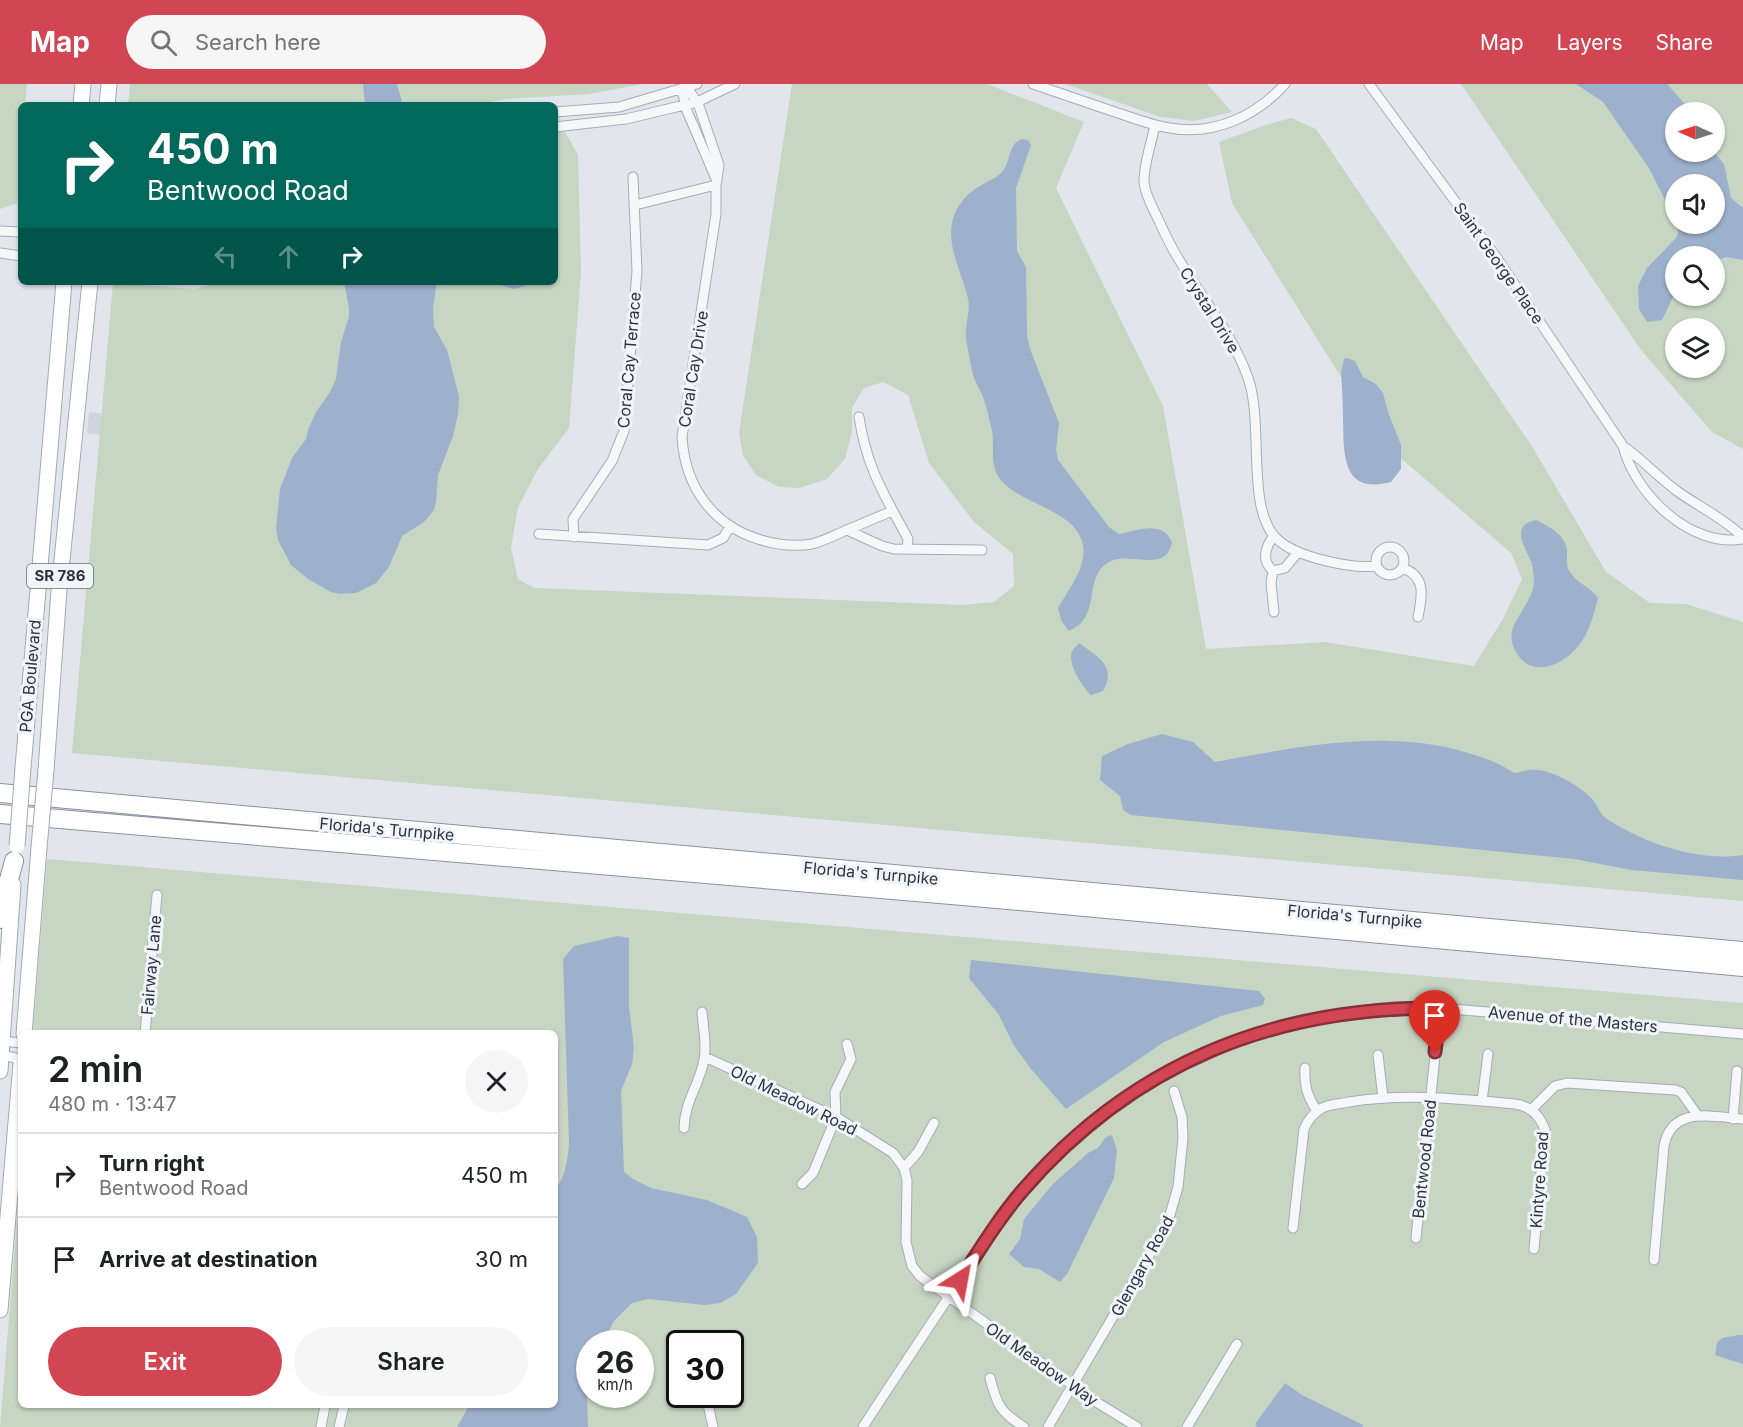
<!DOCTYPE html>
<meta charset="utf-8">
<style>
:root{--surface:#fff;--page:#f6f6f6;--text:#202124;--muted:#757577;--line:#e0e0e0;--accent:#d24653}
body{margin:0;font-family:Inter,sans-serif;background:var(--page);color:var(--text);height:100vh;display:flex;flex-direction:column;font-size:22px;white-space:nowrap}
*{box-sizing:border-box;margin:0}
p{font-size:20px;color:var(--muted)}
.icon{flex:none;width:33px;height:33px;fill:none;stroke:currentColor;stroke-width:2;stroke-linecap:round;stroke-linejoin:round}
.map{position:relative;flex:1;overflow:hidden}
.panel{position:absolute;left:18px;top:946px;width:540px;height:378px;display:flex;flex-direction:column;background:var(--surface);border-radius:9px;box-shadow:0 2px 4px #0004}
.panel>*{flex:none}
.top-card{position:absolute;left:18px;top:18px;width:540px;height:183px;border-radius:9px;box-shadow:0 2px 4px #0004;background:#00695c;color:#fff;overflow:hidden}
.needle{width:39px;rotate:273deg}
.buttons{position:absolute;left:1665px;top:18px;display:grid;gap:12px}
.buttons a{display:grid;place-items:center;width:60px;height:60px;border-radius:50%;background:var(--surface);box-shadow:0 2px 4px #0004;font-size:30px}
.speed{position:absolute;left:576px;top:1246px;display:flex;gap:12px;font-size:30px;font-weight:700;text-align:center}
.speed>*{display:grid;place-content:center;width:78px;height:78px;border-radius:50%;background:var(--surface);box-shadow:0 2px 4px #0004;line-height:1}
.speed small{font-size:15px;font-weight:400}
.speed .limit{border:3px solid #111;border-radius:9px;background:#fff;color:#111}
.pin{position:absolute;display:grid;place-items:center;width:51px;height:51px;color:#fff;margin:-62px -26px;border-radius:50% 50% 50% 0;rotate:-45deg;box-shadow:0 0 6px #0007}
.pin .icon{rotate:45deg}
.me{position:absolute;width:66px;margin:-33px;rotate:34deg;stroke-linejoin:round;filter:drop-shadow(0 0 4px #0008)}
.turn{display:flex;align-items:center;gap:21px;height:126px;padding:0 30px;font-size:27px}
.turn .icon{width:78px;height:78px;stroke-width:2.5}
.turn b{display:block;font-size:42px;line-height:51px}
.lanes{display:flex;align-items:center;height:57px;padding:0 30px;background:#0003;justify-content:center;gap:30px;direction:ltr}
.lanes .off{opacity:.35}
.round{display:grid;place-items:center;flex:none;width:63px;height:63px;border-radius:32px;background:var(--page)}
.headline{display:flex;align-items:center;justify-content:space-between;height:102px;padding:0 30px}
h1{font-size:36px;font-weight:600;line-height:45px}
.action{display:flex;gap:12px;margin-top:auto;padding:12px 30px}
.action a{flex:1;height:69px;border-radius:36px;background:var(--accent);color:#fff;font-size:24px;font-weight:600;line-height:69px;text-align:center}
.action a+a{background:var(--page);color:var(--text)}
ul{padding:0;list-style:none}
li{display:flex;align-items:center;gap:18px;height:84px;padding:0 30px;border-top:2px solid var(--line)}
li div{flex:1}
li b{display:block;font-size:22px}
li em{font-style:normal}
header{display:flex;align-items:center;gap:36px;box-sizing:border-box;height:84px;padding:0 30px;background:var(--accent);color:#fff}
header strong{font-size:28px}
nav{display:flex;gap:33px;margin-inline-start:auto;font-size:21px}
.search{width:420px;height:54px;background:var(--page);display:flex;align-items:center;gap:15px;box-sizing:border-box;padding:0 21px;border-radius:33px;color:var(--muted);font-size:22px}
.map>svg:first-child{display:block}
.built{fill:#d0d4dd}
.green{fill:#c7d5c3;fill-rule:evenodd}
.water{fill:#9db1cc}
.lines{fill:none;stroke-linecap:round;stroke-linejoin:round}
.minor-casing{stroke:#a7acb6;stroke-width:11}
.primary-casing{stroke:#a1a9b7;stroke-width:17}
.motorway-casing{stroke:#8992a2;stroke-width:20}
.minor{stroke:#f5f7f9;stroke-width:9}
.primary{stroke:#fff;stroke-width:15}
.motorway{stroke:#fff;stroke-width:18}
.primary-bridge-casing{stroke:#a1a9b7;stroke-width:17;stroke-linecap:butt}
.primary-bridge{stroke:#fff;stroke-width:15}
.route-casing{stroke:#882e36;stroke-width:15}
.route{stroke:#d24653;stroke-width:10}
.labels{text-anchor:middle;stroke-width:6;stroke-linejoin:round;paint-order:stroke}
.shield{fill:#f2f5f8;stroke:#666c7a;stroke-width:1.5}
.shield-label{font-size:15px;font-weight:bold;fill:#2a3244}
.street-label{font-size:16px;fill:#2a3244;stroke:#f2f5f8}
</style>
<header>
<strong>Map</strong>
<div class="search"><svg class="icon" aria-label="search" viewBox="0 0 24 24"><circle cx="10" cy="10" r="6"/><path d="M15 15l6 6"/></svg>Search here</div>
<nav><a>Map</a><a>Layers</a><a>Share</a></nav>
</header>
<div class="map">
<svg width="1743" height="1343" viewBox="0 0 1743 1343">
<rect width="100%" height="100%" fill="#e2e5eb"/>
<!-- built -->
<path class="built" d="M89 328 108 330 106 351 87 349Z"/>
<!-- green -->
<path class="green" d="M0 0H27L25 21H21V66L17 119 0 125Z
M130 0H643L589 10 505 15 475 21H128Z
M792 0H987L1084 38 1056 104 1163 322 1206 565 1325 558 1474 582 1504 533 1522 495 1511 469 1381 357 1232 119 1219 58 1266 41 1291 34 1316 45 1533 364 1606 488 1650 519 1686 520 1743 538V817L72 669 113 199 195 205 219 198H555V47L564 46 578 71 581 188 569 344 538 385 518 423 511 464 518 495 534 504 964 521 994 518 1014 502 1013 470 974 438 929 379 908 311 883 298 864 304 852 324V348L845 375 827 395 799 404 779 403 756 391 743 371 739 349Z
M1065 0H1207L1232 28 1194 37 1161 33Z
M1461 0H1743V365L1712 348 1641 266ZM1676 28H1714V68H1676ZM1676 100H1714V140H1676ZM1676 172H1714V212H1676ZM1676 244H1714V284H1676Z
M47 775 1743 919V1343H0L21 1089V1322H555V950L33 949ZM590 1260H640V1311H590ZM680 1260H730V1311H680Z"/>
<!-- water -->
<path class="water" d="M363 0H397L403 21H365Z
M1576 0H1667L1684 19 1689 28H1676V68H1714L1724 80 1731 114 1743 124V176L1726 173 1715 177 1714 172H1676L1675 209 1662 236 1647 238 1639 225 1638 202 1647 184 1676 154 1678 149 1677 140H1714V100H1676L1675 136 1649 84 1603 18Z
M1021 55 1028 56 1031 61 1016 104 1017 167 1026 183 1027 251 1030 265 1059 339 1056 366 1058 376 1109 443 1119 450C1137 447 1162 435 1172 458 1166 491 1130 466 1109 478 1082 493 1103 533 1069 547L1062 538 1058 524C1069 505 1089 481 1082 457 1072 425 1019 420 1000 395 988 378 996 360 991 342 989 334 987 324 984 316 981 306 974 297 972 287 970 276 968 266 966 255 964 242 971 228 968 215 963 191 947 164 952 139 955 123 967 108 982 101 988 97 996 94 1001 89 1011 80 1007 62 1021 55Z
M344 198H437L433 224 434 243 447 266 459 313 458 330 453 352 438 391 436 418 434 426 424 438 402 452 389 483 376 499 356 509 340 510 331 508 308 495 291 481 278 456 276 444 280 405 292 374 306 355 308 346 316 328 330 308 336 295 341 258 349 232V224Z
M490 198H529L526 202 514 205Z
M1347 274 1355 277 1363 293 1376 300 1383 309 1388 328 1401 361V385L1391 398C1341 411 1344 370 1343 335 1343 319 1342 304 1341 288L1344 275Z
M1536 436C1550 443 1568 452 1567 470 1567 476 1566 483 1570 488 1577 499 1590 503 1598 514 1594 530 1589 549 1579 561 1563 582 1530 596 1515 566 1501 541 1533 523 1534 498 1534 493 1533 486 1532 480 1527 466 1508 441 1536 436Z
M1079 559C1098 573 1117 582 1103 607L1091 611C1082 603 1067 579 1072 567 1073 565 1078 561 1079 559Z
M1162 650 1193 658 1215 678C1298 663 1386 644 1468 669 1485 674 1500 679 1514 689 1521 688 1530 685 1537 686 1554 687 1582 703 1593 716 1598 722 1600 731 1607 735 1643 759 1699 778 1743 771V796L1632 786 1574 775 1131 731 1123 726 1120 712 1100 696 1102 672 1128 660Z
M618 852 629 854V923L634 964 632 980 621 1007 624 1088 633 1095 651 1104 707 1116 747 1133 757 1153 758 1179 736 1210 720 1219 705 1221 648 1215 632 1219 614 1237 602 1260H590L589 1292 587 1307 588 1343H457L469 1322H555V1107C565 1092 568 1076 569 1058L563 875 574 862Z
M971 876 1259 907 1265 915 1263 921 1221 932 1164 958 1066 1025 1031 985 1013 960 999 931 969 894Z
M1112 1051 1117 1066 1114 1094 1067 1190 1060 1198 1039 1185 1024 1183 1009 1170 1020 1155 1024 1135 1053 1100 1088 1069 1098 1064 1106 1053Z
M1739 1251H1743V1280L1715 1271 1717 1259 1722 1254Z
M1285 1299 1302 1311 1363 1341V1343H1257L1255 1340Z"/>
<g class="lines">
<defs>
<path id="minor" d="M1033 0C1060 9 1086 18 1112 27 1131 33 1150 41 1170 44 1214 52 1256 32 1285 0
M1369 0 1499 177 1623 362C1643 376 1658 393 1677 407 1699 423 1724 434 1743 453
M688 4 699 22 719 81 716 101V130L682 353C685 403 713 442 761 456 778 461 794 463 812 460 824 457 835 451 847 446L882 462 894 465 982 466
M682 6 687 27 717 97
M555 28 619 23 697 0
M1155 41C1152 57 1143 83 1144 99 1146 113 1153 124 1159 137 1164 148 1169 159 1175 169 1199 211 1232 248 1248 294 1264 338 1246 421 1275 453 1293 473 1351 485 1377 482
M555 43 626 35 697 18 735 0
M635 121 716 101
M0 147 21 148
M0 169 21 172
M859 333C867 385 884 410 908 455L907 465
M1623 362C1635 410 1690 464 1743 455
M847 446 892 427
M539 450 708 461 723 454 730 443
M1274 452C1265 463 1261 476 1273 487L1285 484 1298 468
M574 453 573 435 612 377 624 347 637 187 633 93
M1376 477a14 14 0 1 1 28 0a14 14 0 1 1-28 0Z
M1402 484C1427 492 1422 513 1418 533
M1273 487 1271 499 1274 528
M145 950 157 811
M2 957 21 959
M1 971 21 975
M1378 971 1383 1014
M705 973 836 1033 893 1069 904 1084 907 1096 906 1158 912 1182 920 1192 1093 1316 1137 1343
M1305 984C1304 1001 1307 1012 1317 1027
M1482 1017 1488 970
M1531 1026 1555 1002 1567 999 1675 1006 1681 1008 1698 1032
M1733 1035 1737 987
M684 1044C685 1016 699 1002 704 976 707 961 703 942 702 928
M904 1084 918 1068 934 1039
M802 1100 813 1089 836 1033 835 1008 851 975 847 960
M1293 1144 1304 1045C1308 1036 1313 1029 1322 1024 1330 1020 1340 1020 1349 1018 1404 1009 1459 1015 1515 1020 1530 1022 1540 1031 1545 1046L1534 1165
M1416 1154 1440 924
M1654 1176 1664 1062C1672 1021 1713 1033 1743 1035
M990 1294C997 1321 1000 1328 1024 1343
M706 1311 713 1343
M321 1343 325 1322
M339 1343 344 1322
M863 1343C894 1295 926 1247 958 1199 978 1168 998 1135 1023 1107 1133 979 1273 923 1440 924L1743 950
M1048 1343 1167 1141 1178 1103 1183 1054 1182 1033 1174 1007
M1187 1343 1237 1260"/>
<path id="primary" d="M81 21 83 0
M107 21 109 0
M23 684 64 198
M46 686 59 506 90 198
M24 950 39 764
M0 987 13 801
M0 1226 21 980"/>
<path id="motorway" d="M0 709 1743 867
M0 730 963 812 1743 883
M0 835 1 825 14 777
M0 957H2
M0 971H1"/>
</defs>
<!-- minor casing -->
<use href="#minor" class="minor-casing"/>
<!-- primary casing -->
<use href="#primary" class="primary-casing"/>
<!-- motorway casing -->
<use href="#motorway" class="motorway-casing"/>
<!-- minor -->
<use href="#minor" class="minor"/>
<!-- primary -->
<use href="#primary" class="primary"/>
<!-- motorway -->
<use href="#motorway" class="motorway"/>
<defs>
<path id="primary-bridge" d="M17 762 23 684
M39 764 46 686"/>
</defs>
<!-- primary-bridge casing -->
<use href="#primary-bridge" class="primary-bridge-casing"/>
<!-- primary-bridge -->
<use href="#primary-bridge" class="primary-bridge"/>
</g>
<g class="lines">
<defs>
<path id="route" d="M960 1196C980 1165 999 1134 1023 1106 1133 979 1273 923 1440 924L1435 968"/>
</defs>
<!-- route casing -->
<use href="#route" class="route-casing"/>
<!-- route -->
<use href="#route" class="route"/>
</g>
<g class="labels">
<!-- shield labels -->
<rect class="shield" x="27" y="480" width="66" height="24" rx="4.5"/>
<g class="shield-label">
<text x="60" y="497">SR 786</text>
</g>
<!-- street labels -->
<g class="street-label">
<text transform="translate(1499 179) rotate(55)" y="6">Saint George Place</text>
<text transform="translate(1210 226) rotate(58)" y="6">Crystal Drive</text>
<text transform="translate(629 276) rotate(-85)" y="6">Coral Cay Terrace</text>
<text transform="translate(693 285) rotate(-81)" y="6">Coral Cay Drive</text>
<text transform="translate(30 592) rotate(-85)" y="6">PGA Boulevard</text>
<text transform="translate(387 745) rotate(5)" y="6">Florida's Turnpike</text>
<text transform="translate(871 789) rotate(5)" y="6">Florida's Turnpike</text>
<text transform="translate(1355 832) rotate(5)" y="6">Florida's Turnpike</text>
<text transform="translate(151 881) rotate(-85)" y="6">Fairway Lane</text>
<text transform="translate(1573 935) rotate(5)" y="6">Avenue of the Masters</text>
<text transform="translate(794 1016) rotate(26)" y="6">Old Meadow Road</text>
<text transform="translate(1424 1075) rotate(-84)" y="6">Bentwood Road</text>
<text transform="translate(1539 1096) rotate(-86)" y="6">Kintyre Road</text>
<text transform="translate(1142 1182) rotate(-61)" y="6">Glengary Road</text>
<text transform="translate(1042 1280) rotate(35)" y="6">Old Meadow Way</text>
</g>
</g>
</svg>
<div class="buttons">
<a><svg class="needle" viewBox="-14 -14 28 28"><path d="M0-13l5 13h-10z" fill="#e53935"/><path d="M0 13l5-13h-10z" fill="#757577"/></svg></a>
<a><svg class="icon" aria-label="sound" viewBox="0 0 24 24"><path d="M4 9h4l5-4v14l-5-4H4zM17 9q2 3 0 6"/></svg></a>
<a><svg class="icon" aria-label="search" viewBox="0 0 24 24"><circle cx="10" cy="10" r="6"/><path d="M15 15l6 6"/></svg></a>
<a><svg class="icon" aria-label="layers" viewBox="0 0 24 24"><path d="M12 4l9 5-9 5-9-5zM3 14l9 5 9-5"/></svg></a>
</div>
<div class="speed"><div>26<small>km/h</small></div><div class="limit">30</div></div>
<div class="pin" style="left:1435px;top:968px;background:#d93025"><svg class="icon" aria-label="arrive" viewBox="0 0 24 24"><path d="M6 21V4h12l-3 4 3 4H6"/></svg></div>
<svg class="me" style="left:960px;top:1196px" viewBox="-20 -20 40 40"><path d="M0-17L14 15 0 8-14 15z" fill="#d24653" stroke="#fff" stroke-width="4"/></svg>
<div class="top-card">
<div class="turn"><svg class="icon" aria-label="right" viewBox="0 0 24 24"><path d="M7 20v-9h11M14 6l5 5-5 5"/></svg><div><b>450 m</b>Bentwood Road</div></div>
<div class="lanes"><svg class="icon off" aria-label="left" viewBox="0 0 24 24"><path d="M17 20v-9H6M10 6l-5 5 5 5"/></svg><svg class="icon off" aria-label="ahead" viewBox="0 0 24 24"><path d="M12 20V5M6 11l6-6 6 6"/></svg><svg class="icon" aria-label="right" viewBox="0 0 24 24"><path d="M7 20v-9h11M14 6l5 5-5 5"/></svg></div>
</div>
<section class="panel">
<div class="headline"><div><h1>2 min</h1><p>480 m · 13:47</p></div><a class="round"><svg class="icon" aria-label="close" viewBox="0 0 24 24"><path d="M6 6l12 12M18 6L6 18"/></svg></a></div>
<ul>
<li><svg class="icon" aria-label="right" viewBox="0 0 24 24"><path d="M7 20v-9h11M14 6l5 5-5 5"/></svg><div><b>Turn right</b><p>Bentwood Road</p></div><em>450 m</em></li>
<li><svg class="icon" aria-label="arrive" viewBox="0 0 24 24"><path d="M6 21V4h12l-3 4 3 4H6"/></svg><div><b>Arrive at destination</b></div><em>30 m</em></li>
</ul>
<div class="action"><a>Exit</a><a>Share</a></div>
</section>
</div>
